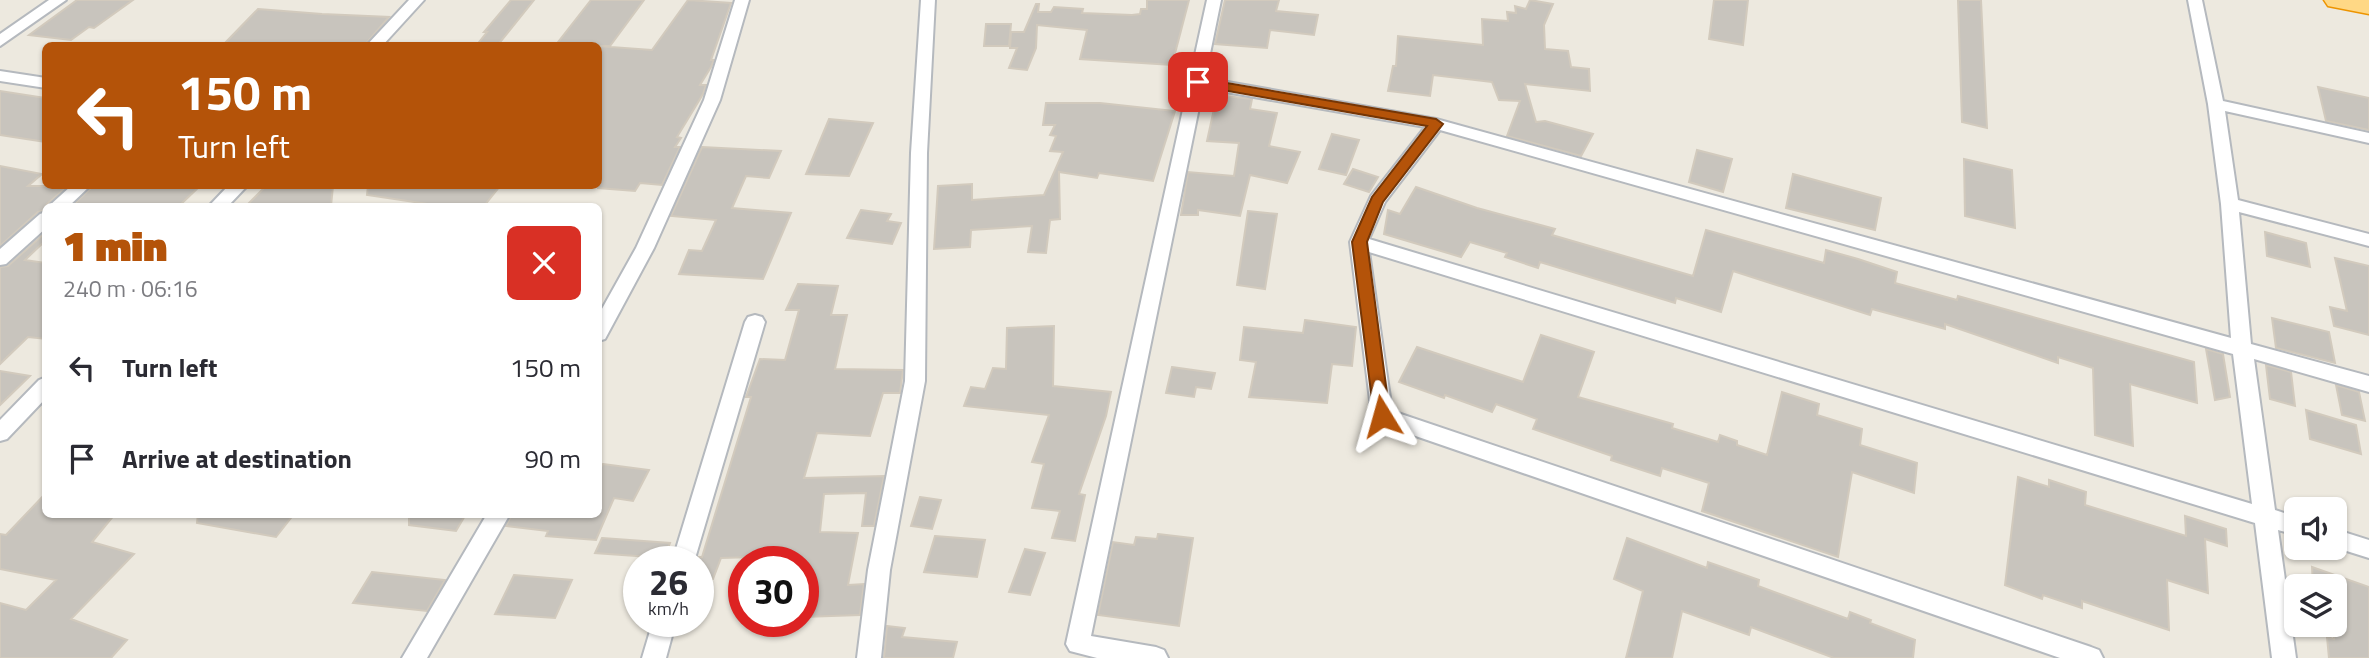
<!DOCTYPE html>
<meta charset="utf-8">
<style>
:root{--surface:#fff;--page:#f2f2f3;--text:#2b2b33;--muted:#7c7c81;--accent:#b45309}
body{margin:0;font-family:"Titillium Web",sans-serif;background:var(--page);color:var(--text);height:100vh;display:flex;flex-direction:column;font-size:26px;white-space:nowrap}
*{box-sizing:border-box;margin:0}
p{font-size:23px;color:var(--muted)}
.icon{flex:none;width:38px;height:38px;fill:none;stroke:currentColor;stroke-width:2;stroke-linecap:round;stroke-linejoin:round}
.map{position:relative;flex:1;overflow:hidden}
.sheet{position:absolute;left:42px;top:203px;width:560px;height:315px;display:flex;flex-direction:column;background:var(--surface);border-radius:10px;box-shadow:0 2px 5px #0004}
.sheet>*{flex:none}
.top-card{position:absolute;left:42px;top:42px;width:560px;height:147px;border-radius:10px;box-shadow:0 2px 5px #0004;background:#b45309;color:#fff;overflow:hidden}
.tools{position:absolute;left:2284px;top:497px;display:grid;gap:14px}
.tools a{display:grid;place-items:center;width:63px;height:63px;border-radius:10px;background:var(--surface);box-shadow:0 2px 5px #0004;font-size:35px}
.speed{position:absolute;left:623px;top:546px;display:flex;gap:14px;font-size:35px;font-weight:700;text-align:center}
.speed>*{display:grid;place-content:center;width:91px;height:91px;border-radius:50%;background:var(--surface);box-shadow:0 2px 5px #0004;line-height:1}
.speed small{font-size:18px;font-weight:400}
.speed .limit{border:10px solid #d22;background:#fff;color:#111}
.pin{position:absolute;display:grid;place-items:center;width:60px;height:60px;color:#fff;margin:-30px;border-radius:14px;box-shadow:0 4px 10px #0006}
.me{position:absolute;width:77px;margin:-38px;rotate:352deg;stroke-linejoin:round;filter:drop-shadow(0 0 5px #0008)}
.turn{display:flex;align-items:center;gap:24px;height:147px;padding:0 21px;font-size:32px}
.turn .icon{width:91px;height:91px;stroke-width:2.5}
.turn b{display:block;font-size:49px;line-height:60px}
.round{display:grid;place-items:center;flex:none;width:74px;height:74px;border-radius:10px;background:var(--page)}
.head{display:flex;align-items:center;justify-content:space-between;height:119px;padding:0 21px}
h1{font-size:42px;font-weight:800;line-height:52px;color:var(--accent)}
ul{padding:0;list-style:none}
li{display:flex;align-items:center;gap:21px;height:91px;padding:0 21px}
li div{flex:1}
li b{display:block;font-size:26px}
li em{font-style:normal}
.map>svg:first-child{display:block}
.building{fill:#c8c4bd;stroke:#d2cabd;stroke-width:2}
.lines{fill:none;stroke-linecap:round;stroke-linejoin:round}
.street-casing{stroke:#b5b9be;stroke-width:4}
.highway-casing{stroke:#ed9400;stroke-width:3}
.street{fill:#fff;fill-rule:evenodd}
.highway{fill:#ffd885;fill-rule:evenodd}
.route{fill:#b45309;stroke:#753606;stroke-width:2}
</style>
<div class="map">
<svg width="2369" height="658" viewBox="0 0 2369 658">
<rect width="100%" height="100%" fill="#ede9df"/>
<!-- building -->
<path class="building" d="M77 0H133L94 28 89 27 71 40 29 35Z
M511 0H534L497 46H476L487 32H484Z
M591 0H644L610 46H555Z
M688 0 731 3 711 60H714L711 67 700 85H706L703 94 677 137 681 138 675 147H680L662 185 640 183 635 191 598 188V46L652 50Z
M1147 0H1189L1172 65 1080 59 1087 30 1037 25 1036 48 1027 70 1009 68 1017 48H1010L1011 32H1024L1036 4H1039L1038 12H1051L1054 7 1083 9 1082 13 1132 15 1140 14 1141 9H1147Z
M1225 0H1279L1276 11 1318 15 1314 35 1270 30 1267 48 1215 44Z
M1530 0 1553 4 1544 25 1545 49 1568 51 1571 67 1589 69 1590 91 1525 84 1536 122 1545 121 1593 134 1581 156 1507 136 1520 101 1499 100 1492 82 1433 75 1430 96 1388 91 1393 66H1396L1398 36 1483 45 1482 19 1508 21 1507 12 1516 13 1515 6 1526 9Z
M1714 0H1748L1743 45 1709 39Z
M1958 0H1981L1987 128 1962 122Z
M258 9 322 14 389 17 364 46H222Z
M986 24H1011L1009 46H984Z
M2318 87 2369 98V130L2326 121Z
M0 91 46 98V142L0 135Z
M1217 95 1252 99 1250 109 1277 113 1269 146 1300 152 1287 183 1250 175 1240 216 1198 210V215H1181L1188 172 1234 176 1239 143 1207 141Z
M1046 103H1100L1175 111 1153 181 1099 173 1097 178 1059 172 1060 219 1050 220 1046 253 1028 252 1032 226 971 230 970 247 934 249 938 186 972 184V200L1044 195 1063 152 1050 151 1056 136 1050 135 1055 125H1043Z
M829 119 873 123 849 176 806 174Z
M1332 134 1359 140 1346 175 1319 169Z
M702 147 781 151 769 178 746 176 732 208 791 213 763 279 679 274 689 250 702 251 716 220 671 216Z
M1697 150 1732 159 1723 192 1689 182Z
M1964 159 2012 170 2015 228 1965 216Z
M0 166 42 174 28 186H68L47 204 46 210 38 212 0 246Z
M1353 169 1378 177 1369 192 1344 184Z
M1793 174 1881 198 1875 230 1786 208Z
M93 186H92H200L179 206H72Z
M266 186H333L331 206H246Z
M368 186H500L484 206H441L367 195Z
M1416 187 1477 208 1555 229 1552 235 1693 276 1706 230 1824 263 1826 250 1858 259 1897 272 1895 283 1957 300 1958 296 2194 362 2197 403 2130 384 2133 446 2095 435 2093 368 2058 357V363L1945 324V329L1872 309 1870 315 1733 271 1721 312 1676 298 1675 303 1540 262 1538 268 1505 257 1507 253 1470 242 1461 257 1384 234 1388 210 1400 214Z
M861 210 891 214 887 221 901 223 892 244 847 238Z
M1248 211 1277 214 1265 289 1237 285Z
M46 232V240L25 260 46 263V339L28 337 0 364V267L8 266Z
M2265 232 2306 243 2310 267 2267 256Z
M2335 258 2369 266V335L2334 326 2330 307 2347 311Z
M798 284 838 286 831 315H847L835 369 903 370 900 393H883L870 436 817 433 804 478 884 476 874 526H862L866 493 824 494 820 532 858 533 848 585 864 584 860 615 803 617V562H785L786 556 721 558 713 579 698 578V557H702L751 397H746L760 359 785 360 799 310H786Z
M2272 318 2329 332 2335 363 2276 348Z
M1305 320 1356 327 1352 366 1332 364 1327 403 1249 397 1256 362 1240 360 1244 327 1303 333Z
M1054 326 1053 386 1111 392 1106 416 1079 494 1085 495 1075 541 1052 538 1060 511 1032 508 1044 464 1032 462 1049 415 964 406 971 387 985 389 993 368 1006 369 1007 328Z
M1541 335 1594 352 1578 397 1673 424 1672 428 1718 442 1720 435 1737 441V445L1767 455 1782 392 1819 404 1817 415 1862 429 1860 445 1917 463 1914 493 1852 472 1838 557 1702 511 1709 483 1662 468 1660 476 1611 460 1612 456 1533 429 1537 419 1496 404 1492 412 1445 395 1444 398 1399 382 1417 347 1523 382Z
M2206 349 2223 354 2230 397 2215 400Z
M2266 365 2291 372 2295 406 2270 399Z
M1172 367 1215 373 1211 389 1196 387 1194 397 1166 393Z
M0 371 30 376 0 405Z
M2336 385 2359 392 2365 421 2342 415Z
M2306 410 2356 425 2361 454 2310 439Z
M603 464 649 470 633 501 614 498 596 540 546 536 548 531 506 526 512 514H598V472Z
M2018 477 2049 487V480L2086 492 2085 505 2186 536 2185 516 2226 529 2227 546 2205 539 2208 593 2167 580 2169 630 2082 601V608L2043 595 2042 599 2005 585Z
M46 493V514H115L92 542 134 554 71 619 127 640 111 658H0V603L26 610 56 580 0 569V534L6 535Z
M920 497 941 500 932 529 911 526Z
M198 514H294L276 537 197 523Z
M409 514H466L456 531 409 525Z
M1158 534 1193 538 1179 626 1098 615 1113 542 1134 545 1136 537 1157 539Z
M935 536 985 540 977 577 924 572Z
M602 538 670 543 664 558 595 553Z
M1627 538 1707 568 1708 562 1759 580 1758 586 1848 619 1850 612 1871 620 1870 623 1915 640 1913 658H1834L1751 627 1749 635 1682 611 1672 658H1626L1643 591 1614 579Z
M1025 549 1045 553 1030 595 1009 592Z
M2312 567 2369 587V658H2329L2327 637 2334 639V586H2313Z
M372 572 445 580 427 611 353 603Z
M514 575 572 580 555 618 495 614Z
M887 626 905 628 902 637 957 642 953 658H884Z"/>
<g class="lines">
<defs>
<path id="street" d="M49 0H66L0 46V34Z
M409 0H424L382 46H366Z
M735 0H749L720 100 654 248 605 339 598 341V316L636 248 704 100Z
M921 0H935L927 153 925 381 890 570 881 658H857L868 570 905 381 911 153Z
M1207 0H1221L1205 78 1436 119 2231 338 2221 204 2208 104 2188 0H2202L2223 101 2369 133V143L2225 111 2238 200 2369 234V246L2239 212 2251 344 2369 376V392L2254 359 2275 510 2296 517V535L2278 530 2296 658H2272L2255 523 1369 252 1392 411 2091 647 2099 650 2103 658H2060L1375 422 1372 416 1350 242 1371 196 1425 127 1203 88 1091 636 1156 647 1164 650 1168 658H1097L1070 651 1066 644ZM1440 130 2233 354 2252 504 1369 239 1385 202Z
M0 71 46 78V88L0 81Z
M71 186H90L69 206H49Z
M228 186H247L228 206H209Z
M46 212V228L6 264 0 265V249L40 214Z
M755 315 762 317 765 322 694 562H672L745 322 748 317Z
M46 377V398L7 439 0 441V420L39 380Z
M487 514H510L427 658H402Z
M2334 529 2369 540V558L2334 547Z
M653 621H676L666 658H642Z"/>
<path id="highway" d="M2324 0H2369V14L2328 6Z"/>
</defs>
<!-- street casing -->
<use href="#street" class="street-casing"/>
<!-- highway casing -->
<use href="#highway" class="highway-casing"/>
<!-- street -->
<use href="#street" class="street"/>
<!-- highway -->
<use href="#highway" class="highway"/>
</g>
<!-- route -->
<path class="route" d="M1198 78 1436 119 1443 124 1383 202 1367 242 1390 416 1388 420H1376L1374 416 1352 242 1372 197 1427 126 1194 85V79Z"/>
</svg>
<div class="tools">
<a><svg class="icon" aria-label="sound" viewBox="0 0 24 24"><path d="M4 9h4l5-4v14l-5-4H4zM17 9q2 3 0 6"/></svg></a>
<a><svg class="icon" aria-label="layers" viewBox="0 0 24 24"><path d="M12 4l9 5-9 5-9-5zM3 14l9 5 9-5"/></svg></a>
</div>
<div class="speed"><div>26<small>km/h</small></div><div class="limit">30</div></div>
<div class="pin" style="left:1198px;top:82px;background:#d93025"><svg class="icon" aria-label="arrive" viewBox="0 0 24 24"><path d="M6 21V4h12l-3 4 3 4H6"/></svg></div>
<svg class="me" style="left:1382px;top:416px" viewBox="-20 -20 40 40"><path d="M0-17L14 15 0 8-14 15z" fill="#b45309" stroke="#fff" stroke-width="4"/></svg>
<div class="top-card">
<div class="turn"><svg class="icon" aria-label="left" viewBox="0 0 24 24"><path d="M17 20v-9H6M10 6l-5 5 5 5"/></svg><div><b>150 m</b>Turn left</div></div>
</div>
<section class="sheet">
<div class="head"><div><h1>1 min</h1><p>240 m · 06:16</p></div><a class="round" style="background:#d93025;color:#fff"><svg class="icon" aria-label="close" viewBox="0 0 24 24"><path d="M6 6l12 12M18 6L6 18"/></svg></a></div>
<ul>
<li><svg class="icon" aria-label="left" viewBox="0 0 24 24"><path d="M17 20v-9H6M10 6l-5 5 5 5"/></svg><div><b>Turn left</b></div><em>150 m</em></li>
<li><svg class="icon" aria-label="arrive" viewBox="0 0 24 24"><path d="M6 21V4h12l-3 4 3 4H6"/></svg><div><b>Arrive at destination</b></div><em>90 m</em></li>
</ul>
</section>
</div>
